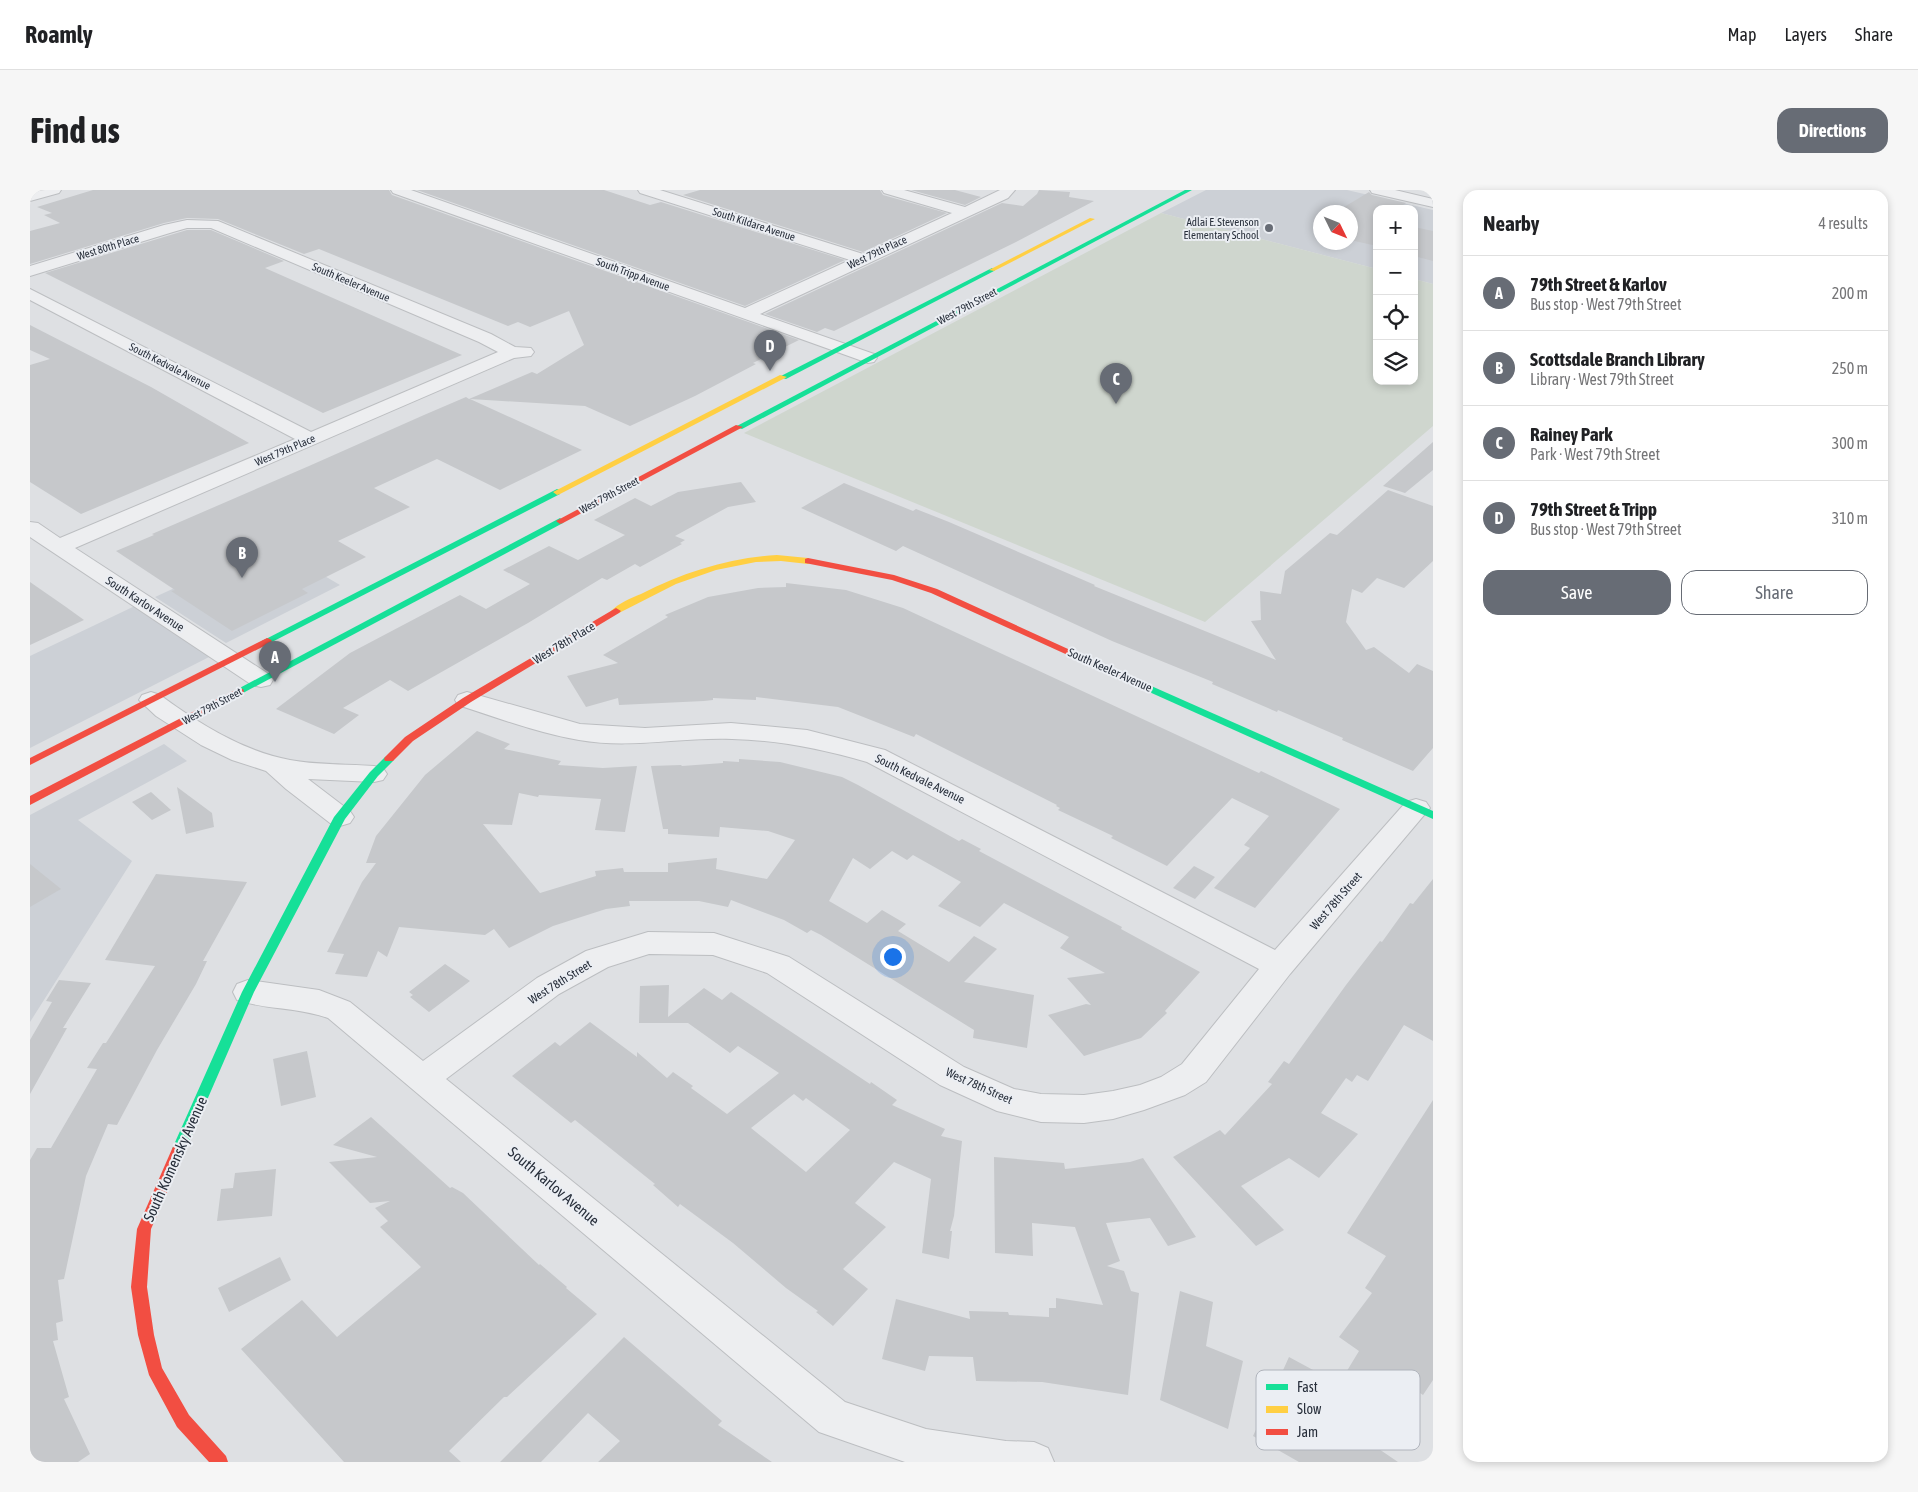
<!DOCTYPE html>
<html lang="en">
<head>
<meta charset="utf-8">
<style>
  :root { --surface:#fff; --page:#f6f6f6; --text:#202124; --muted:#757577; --line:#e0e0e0; --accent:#676c75 }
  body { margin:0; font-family:"Asap Condensed",sans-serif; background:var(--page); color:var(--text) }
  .controls { position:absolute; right:15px; top:15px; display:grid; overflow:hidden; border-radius:10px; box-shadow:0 2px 8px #0003 }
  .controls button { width:45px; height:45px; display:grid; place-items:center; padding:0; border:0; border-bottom:1px solid var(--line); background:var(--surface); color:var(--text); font:25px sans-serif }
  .compass { position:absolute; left:1283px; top:15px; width:45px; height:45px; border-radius:50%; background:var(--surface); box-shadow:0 2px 8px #0003; rotate:133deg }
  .you { position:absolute; left:862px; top:766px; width:18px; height:18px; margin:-12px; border:4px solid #fff; border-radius:50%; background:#1a73e8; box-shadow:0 0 0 8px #1a73e833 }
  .badge { display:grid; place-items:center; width:32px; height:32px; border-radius:50%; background:var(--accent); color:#fff; font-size:16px; font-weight:700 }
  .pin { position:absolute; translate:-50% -41px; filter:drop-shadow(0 1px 2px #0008) }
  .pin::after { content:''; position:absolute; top:26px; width:18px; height:15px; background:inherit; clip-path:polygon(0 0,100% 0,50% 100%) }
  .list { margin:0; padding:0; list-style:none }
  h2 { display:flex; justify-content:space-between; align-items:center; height:65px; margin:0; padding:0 20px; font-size:21px }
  h2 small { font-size:16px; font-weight:400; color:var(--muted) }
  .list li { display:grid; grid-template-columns:32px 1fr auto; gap:15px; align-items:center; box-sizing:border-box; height:75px; padding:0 20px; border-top:1px solid var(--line) }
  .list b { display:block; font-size:19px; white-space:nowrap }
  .list p { margin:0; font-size:16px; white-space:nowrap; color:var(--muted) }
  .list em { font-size:16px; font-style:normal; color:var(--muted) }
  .actions { display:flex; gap:10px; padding:15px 20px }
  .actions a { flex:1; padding:11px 0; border:1px solid var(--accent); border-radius:15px; text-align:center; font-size:18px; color:var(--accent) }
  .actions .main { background:var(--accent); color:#fff }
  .icon { flex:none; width:28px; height:28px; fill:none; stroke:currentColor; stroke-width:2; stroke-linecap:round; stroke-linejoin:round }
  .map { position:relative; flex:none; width:1403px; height:1272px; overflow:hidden; border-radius:15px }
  header { display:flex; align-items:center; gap:30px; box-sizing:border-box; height:70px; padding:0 25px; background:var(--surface); border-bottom:1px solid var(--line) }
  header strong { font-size:24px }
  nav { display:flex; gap:28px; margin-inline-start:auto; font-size:18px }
  .intro { display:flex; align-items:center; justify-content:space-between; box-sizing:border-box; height:120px; padding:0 30px }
  h1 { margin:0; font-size:35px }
  .button { padding:12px 22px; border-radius:15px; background:var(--accent); color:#fff; font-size:18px; font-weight:700 }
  main { display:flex; gap:30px; padding:0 30px }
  aside { flex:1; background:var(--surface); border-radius:15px; box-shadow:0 2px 8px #0003 }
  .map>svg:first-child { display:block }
  .built { fill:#ccd0d6; fill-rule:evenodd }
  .green { fill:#cfd6ce }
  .building { fill:#c6c8cb; fill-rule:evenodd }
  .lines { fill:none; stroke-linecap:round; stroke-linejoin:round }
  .street-casing { stroke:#bcbec1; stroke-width:2 }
  .street { fill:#edeef0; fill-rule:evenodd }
  .fast { fill:#16e098; fill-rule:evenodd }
  .slow { fill:#ffcf43; fill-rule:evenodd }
  .jam { fill:#f24e42; fill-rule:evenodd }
  .poi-dot { fill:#676c75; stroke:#ebeef3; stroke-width:2 }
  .labels { text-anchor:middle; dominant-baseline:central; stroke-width:4; stroke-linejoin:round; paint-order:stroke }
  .far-poi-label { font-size:11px; fill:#272e3a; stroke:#ebeef3; text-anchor:end }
  .far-street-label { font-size:11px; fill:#272e3a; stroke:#ebeef3 }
  .street-label { font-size:12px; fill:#272e3a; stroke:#ebeef3 }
  .near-street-label { font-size:15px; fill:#272e3a; stroke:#ebeef3 }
  .key { fill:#ebeef3; stroke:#b0b4bc; stroke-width:1 }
  .key-label { font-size:14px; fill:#272e3a }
</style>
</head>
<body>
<header>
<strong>Roamly</strong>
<nav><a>Map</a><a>Layers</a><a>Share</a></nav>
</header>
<div class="intro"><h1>Find us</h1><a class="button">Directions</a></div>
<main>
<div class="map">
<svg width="1403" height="1272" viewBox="0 0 1403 1272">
  <rect width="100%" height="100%" fill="#dee0e3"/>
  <g class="built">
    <path d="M 1176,0 L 1317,0 L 1403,20 L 1403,94 L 1384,89 L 1384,19 L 1347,19 L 1347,79 L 1131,23 ZM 1290,22 L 1320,22 L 1320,52 L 1290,52 Z"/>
    <path d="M 240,354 L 310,395 L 196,453 L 125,407 Z"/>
    <path d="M 109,414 L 183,465 L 0,558 L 0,466 Z"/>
    <path d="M 134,554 L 157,571 L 48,630 L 102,671 L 0,832 L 0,625 Z"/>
  </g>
  <path class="green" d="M 1131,23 L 1347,79 L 1347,191 L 1384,191 L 1384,89 L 1403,94 L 1403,236 L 1175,432 L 714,243 Z"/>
  <g class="building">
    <path d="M 63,0 L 359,0 L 362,5 L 769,150 L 723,173 L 726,174 L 665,206 L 600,236 L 555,216 L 440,209 L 552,260 L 470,300 L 407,269 L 344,298 L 380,317 L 308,351 L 336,367 L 272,399 L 278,403 L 202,441 L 141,401 L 145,400 L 86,361 L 124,345 L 122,344 L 279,276 L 394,225 L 436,207 L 439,209 L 502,182 L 507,184 L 554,155 L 539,121 L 500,137 L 488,132 L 478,136 L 289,59 L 274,64 L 188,29 L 157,28 L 134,33 L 0,74 L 0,41 L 30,33 L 14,25 L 22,23 L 7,17 Z"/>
    <path d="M 387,0 L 574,0 L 620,15 L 631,12 L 815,70 L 715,116 Z"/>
    <path d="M 670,0 L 850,0 L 853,5 L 917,23 L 833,62 L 653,5 Z"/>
    <path d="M 881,0 L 925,0 L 951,7 L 935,15 Z"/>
    <path d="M 1009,0 L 1040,2 L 1039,7 L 1064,11 L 984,53 L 804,141 L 795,138 L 787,142 L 735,124 L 972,13 L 993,16 L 1007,4 Z"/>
    <path d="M 1339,2 L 1342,5 L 1376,13 L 1367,19 L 1347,19 L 1347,56 L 1320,50 L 1320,22 L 1306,22 Z"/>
    <path d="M 1384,37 L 1403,41 L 1403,71 L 1384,66 Z"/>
    <path d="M 157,40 L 181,40 L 254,71 L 235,78 L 432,165 L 293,223 L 15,83 Z"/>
    <path d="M 0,135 L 121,197 L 219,253 L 51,324 L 0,292 L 0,175 L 20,169 L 0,160 Z"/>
    <path d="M 1403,252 L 1403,280 L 1375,303 L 1353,296 Z"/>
    <path d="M 711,292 L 726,312 L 698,317 L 645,346 L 655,350 L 650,353 L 652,354 L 610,377 L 605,374 L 577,390 L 572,388 L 498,433 L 378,501 L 360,490 L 313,518 L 329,525 L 304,544 L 246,519 L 320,463 L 430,405 L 456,419 L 500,394 L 473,380 L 519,356 L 548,370 L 595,345 L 564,330 L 605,308 L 621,316 L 648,302 Z"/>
    <path d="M 814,293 L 883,321 L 886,319 L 919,332 L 1065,395 L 1064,396 L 1246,470 L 1221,431 L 1231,430 L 1230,401 L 1251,404 L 1255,381 L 1300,343 L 1307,345 L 1358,300 L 1403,316 L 1403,371 L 1374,398 L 1347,388 L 1332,403 L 1322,399 L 1316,432 L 1336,460 L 1344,457 L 1379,483 L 1387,474 L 1403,481 L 1403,558 L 1383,581 L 1312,550 L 1313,548 L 1248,520 L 1247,522 L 1182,494 L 1183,492 L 1082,451 L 873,356 L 866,361 L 771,318 Z"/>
    <path d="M 0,392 L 36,417 L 54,430 L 0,455 Z"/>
    <path d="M 756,393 L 816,400 L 873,418 L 1229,583 L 1231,581 L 1310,619 L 1225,718 L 1184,698 L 1220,658 L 1214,655 L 1239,626 L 1202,608 L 1137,676 L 1081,648 L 1083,646 L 1028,620 L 1030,618 L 1026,616 L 1027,615 L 886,544 L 884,547 L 808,517 L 726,507 L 726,510 L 683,508 L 683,510 L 674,511 L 589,515 L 588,508 L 556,517 L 537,486 L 588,473 L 573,465 L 638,427 L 635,425 L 678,407 L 728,398 L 756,397 Z"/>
    <path d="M 447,541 L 480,554 L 474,559 L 531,571 L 528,575 L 573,578 L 607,576 L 595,642 L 565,640 L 571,609 L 509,605 L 508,607 L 489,603 L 482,635 L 453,634 L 510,703 L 566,686 L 565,681 L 593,678 L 594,682 L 638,682 L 638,673 L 687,668 L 686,679 L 737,689 L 765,650 L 738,641 L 690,637 L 689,647 L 638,644 L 638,639 L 633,639 L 621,576 L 651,575 L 652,576 L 693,573 L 693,571 L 709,572 L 709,569 L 750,572 L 812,587 L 828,595 L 929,651 L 932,649 L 951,659 L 949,661 L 1092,737 L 1091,739 L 1170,782 L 1135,821 L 1137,823 L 1111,848 L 1054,866 L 1018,825 L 1056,814 L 1061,815 L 1037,788 L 1075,783 L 1030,758 L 1039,747 L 974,713 L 950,737 L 908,716 L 931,692 L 883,665 L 877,670 L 862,661 L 840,679 L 823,668 L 799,711 L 837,733 L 852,720 L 876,734 L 868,741 L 919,772 L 944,746 L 967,759 L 934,792 L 1004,805 L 997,858 L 943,848 L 944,840 L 791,745 L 781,740 L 777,743 L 754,730 L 701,710 L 698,717 L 669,711 L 599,711 L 600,716 L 576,719 L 523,736 L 479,758 L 464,739 L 455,745 L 369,737 L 357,767 L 348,761 L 337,787 L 305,784 L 314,764 L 297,762 L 332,692 L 346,673 L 336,673 L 346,646 L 395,585 Z"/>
    <path d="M 147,597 L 182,623 L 184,637 L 156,644 Z"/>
    <path d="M 121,602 L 141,620 L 122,630 L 102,612 Z"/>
    <path d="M 0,674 L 31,699 L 0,717 Z"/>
    <path d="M 1164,676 L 1185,687 L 1165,709 L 1143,698 Z"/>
    <path d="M 126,684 L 217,692 L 173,771 L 177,771 L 166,794 L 127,860 L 87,935 L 78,934 L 56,986 L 34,1089 L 28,1090 L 33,1131 L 26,1133 L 28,1150 L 23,1151 L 39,1207 L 34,1209 L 60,1264 L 48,1272 L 0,1272 L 0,970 L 7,958 L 21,958 L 67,879 L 57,878 L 73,853 L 76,853 L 125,776 L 75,770 Z"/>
    <path d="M 1403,689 L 1403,851 L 1374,835 L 1338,891 L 1327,885 L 1322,892 L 1316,888 L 1291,923 L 1328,944 L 1289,988 L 1259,968 L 1211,996 L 1254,1040 L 1226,1056 L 1143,967 L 1190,940 L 1195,945 L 1242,894 L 1238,892 L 1254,871 L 1259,874 L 1316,795 L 1350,751 L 1352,752 L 1380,713 L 1383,714 Z"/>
    <path d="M 415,774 L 440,791 L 399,822 L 380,807 L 383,805 L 379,802 Z"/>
    <path d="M 29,790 L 61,793 L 33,838 L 37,838 L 0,904 L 0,850 L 22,812 L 16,811 Z"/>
    <path d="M 639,795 L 638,827 L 674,798 L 692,810 L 701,802 L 840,894 L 841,892 L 867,910 L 862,915 L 915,939 L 911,946 L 932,951 L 924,1026 L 920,1041 L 922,1041 L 919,1069 L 892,1063 L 901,989 L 864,972 L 825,1013 L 856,1037 L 813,1079 L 838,1099 L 803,1136 L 786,1122 L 788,1121 L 756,1098 L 703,1053 L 650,1014 L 648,1017 L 623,995 L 625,994 L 545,930 L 541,933 L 482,886 L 525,852 L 530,856 L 560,832 L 607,867 L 607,862 L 637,888 L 643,882 L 663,896 L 661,898 L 697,924 L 749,883 L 708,856 L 700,863 L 658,833 L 609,833 L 610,796 ZM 764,904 L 773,911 L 776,908 L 820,940 L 776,982 L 721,938 Z"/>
    <path d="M 277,861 L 286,907 L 251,916 L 243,869 Z"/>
    <path d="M 1403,910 L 1403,1190 L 1393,1205 L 1378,1195 L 1343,1255 L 1368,1272 L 1269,1272 L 1223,1246 L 1259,1167 L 1309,1194 L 1329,1161 L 1309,1147 L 1342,1103 L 1335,1098 L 1356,1066 L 1317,1043 Z"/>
    <path d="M 341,927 L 420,998 L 422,997 L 433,1003 L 509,1075 L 510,1074 L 537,1097 L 536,1098 L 567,1124 L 477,1207 L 474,1207 L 419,1261 L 431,1272 L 314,1272 L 211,1159 L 272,1110 L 307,1147 L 391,1077 L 350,1037 L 358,1031 L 345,1018 L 360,1011 L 340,1013 L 299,972 L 347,967 L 303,955 Z"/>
    <path d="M 964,967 L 1034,973 L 1035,979 L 1100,972 L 1113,968 L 1166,1047 L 1138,1056 L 1120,1028 L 1076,1033 L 1090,1071 L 1077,1076 L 1094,1081 L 1101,1101 L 1109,1103 L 1098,1205 L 1012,1192 L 946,1191 L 943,1167 L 899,1166 L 895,1181 L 852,1169 L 866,1109 L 940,1129 L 939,1121 L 978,1122 L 979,1125 L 1019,1127 L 1019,1118 L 1026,1118 L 1026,1108 L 1073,1115 L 1045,1037 L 1002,1033 L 1003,1066 L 965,1063 Z"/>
    <path d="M 246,979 L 242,1026 L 187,1031 L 191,999 L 203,998 L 205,983 Z"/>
    <path d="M 250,1067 L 261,1090 L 199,1122 L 188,1098 Z"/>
    <path d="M 1150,1101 L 1183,1112 L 1176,1156 L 1213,1171 L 1198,1239 L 1130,1210 Z"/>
    <path d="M 594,1147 L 692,1231 L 688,1235 L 742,1272 L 568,1272 L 590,1251 L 558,1223 L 511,1272 L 470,1272 Z"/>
  </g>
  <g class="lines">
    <defs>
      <g id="street">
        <path d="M 9,0 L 31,0 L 29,3 L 0,11 L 0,3 Z"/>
        <path d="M 361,0 L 381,0 L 715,118 L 820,70 L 610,3 L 608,0 L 630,0 L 833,64 L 922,23 L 854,3 L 852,0 L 874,0 L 935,17 L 970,0 L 985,0 L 978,8 L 730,124 L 844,164 L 847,168 L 844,172 L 838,173 L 363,3 Z"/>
        <path d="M 1340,0 L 1365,0 L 1403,9 L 1403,17 L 1342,3 Z"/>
        <path d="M 157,30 L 188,31 L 461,144 L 485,157 L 501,158 L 504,162 L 501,166 L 484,168 L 45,358 L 240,485 L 243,490 L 240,495 L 231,497 L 222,495 L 0,347 L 0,332 L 8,333 L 30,348 L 265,249 L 0,110 L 0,99 L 281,242 L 468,162 L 449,152 L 181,38 L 157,38 L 143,42 L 0,86 L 0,76 L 134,35 Z"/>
        <path d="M 121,502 L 130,505 C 168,533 212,561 260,570 C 287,575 316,574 344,576 L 353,578 L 357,584 L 353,590 L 344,592 L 278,589 L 320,621 L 324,627 L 320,633 L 310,636 L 300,633 L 256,599 L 236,581 L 202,570 L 171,555 L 126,526 L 109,510 L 112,505 Z"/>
        <path d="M 437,502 L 550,534 L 615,538 L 701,533 L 777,540 L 855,560 L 1245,760 L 1376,612 L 1386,609 L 1396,612 L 1400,618 L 1260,784 L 1176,892 L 1155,905 L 1114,920 L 1083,929 L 1054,933 L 1011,932 L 967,921 L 910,895 L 737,783 L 683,765 L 619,764 L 578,777 L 529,804 L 416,889 L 815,1212 L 896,1239 L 976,1251 L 1004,1252 L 1018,1258 L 1024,1272 L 875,1272 L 789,1242 L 298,828 C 269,817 237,820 207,810 L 203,802 L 207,794 L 218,790 L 289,800 L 320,812 L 393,871 L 507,788 L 556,761 L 618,742 L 684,743 L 759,767 L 934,877 L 984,899 L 1011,904 L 1054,905 L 1083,901 L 1110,895 L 1131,887 L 1152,874 L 1229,779 L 837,572 C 792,559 748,550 702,549 C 651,547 600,559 549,550 C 508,543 468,528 428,515 L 425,510 L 428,505 Z"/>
      </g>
    </defs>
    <use href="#street" class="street-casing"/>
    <use href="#street" class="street"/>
    <g class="fast">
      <path d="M 1155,0 L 1162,0 L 712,239 L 705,237 Z"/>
      <path d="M 962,78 L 965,80 L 964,81 L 756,189 L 749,187 Z"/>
      <path d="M 527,299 L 530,300 L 530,304 L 240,453 L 234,453 L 232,451 Z"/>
      <path d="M 530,328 L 534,331 L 533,333 L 213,503 L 209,504 L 204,501 Z"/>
      <path d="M 1101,487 L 1403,621 L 1403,629 L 1097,492 L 1096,490 Z"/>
      <path d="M 359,566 L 363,567 L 364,569 L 363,571 L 348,586 L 315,629 L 224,802 L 154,963 L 149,965 L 144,963 L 142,959 L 212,802 L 304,627 L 340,582 L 355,567 Z"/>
    </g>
    <g class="slow">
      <path d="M 1060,28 L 1065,29 L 964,81 L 959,80 Z"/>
      <path d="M 750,185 L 757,187 L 530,304 L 527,305 L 523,302 Z"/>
      <path d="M 747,365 L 778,368 L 782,371 L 778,374 L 751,371 L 726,372 L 686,380 L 646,394 L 589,423 L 583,423 L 581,421 C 589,413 601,408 611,404 C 654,382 699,368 747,365 Z"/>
    </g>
    <g class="jam">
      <path d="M 706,235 L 713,237 L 533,333 L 530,334 L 526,331 Z"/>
      <path d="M 778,368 L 864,385 L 907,399 L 1106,490 L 1101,493 L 1097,492 L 901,403 L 862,390 L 775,373 L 775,369 Z"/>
      <path d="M 586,418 L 591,421 L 589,423 L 441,512 L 383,551 L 363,571 L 355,571 L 354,569 L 355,567 L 375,547 L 433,508 Z"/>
      <path d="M 237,448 L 240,449 L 242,451 L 240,453 L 0,575 L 0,568 Z"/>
      <path d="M 209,498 L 213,499 L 214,501 L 213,503 L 0,615 L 0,606 Z"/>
      <path d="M 149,953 L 154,955 L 156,959 L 121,1039 L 117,1097 L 124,1145 L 132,1178 L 159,1225 L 196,1266 L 198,1272 L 179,1272 L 147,1237 L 119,1185 L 108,1145 L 101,1097 L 107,1039 L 142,959 L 144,955 Z"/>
    </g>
  </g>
  <circle class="poi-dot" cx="1239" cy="38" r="5"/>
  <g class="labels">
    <g class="far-poi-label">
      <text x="1229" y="32">Adlai E. Stevenson<tspan x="1229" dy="13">Elementary School</tspan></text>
    </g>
    <g class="far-street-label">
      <text transform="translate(724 34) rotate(18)">South Kildare Avenue</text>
      <text transform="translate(78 57) rotate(-17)">West 80th Place</text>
      <text transform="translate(847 62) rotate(-25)">West 79th Place</text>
      <text transform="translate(603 84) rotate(20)">South Tripp Avenue</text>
      <text transform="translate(321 92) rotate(23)">South Keeler Avenue</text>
      <text transform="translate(937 116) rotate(-28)">West 79th Street</text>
      <text transform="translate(140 176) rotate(27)">South Kedvale Avenue</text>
      <text transform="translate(255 260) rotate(-23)">West 79th Place</text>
      <text transform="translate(579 305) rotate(-28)">West 79th Street</text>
      <text transform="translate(182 516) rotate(-28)">West 79th Street</text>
    </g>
    <g class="street-label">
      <text transform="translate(115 414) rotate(33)">South Karlov Avenue</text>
      <text transform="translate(534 453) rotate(-31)">West 78th Place</text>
      <text transform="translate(1080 480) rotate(24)">South Keeler Avenue</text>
      <text transform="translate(890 589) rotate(26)">South Kedvale Avenue</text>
      <text transform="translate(1306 711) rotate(-49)">West 78th Street</text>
      <text transform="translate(530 792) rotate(-32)">West 78th Street</text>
      <text transform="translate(949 896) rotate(24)">West 78th Street</text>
    </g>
    <g class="near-street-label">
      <text transform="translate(145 969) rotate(-66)">South Komensky Avenue</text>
      <text transform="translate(524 996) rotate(40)">South Karlov Avenue</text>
    </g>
  </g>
  <rect x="1226" y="1180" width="164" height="80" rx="8" class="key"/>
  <rect x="1236" y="1194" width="22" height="6" fill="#16e098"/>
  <rect x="1236" y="1216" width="22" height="7" fill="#ffcf43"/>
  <rect x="1236" y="1239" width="22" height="6" fill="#f24e42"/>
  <g class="key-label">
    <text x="1267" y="1202">Fast</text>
    <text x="1267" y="1224">Slow</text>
    <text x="1267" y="1247">Jam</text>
  </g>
</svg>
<div class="controls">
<button>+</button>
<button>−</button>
<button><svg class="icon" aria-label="locate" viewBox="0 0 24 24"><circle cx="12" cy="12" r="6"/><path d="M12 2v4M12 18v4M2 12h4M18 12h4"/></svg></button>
<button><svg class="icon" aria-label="layers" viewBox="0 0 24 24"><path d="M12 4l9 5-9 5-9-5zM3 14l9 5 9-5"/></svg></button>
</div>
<svg class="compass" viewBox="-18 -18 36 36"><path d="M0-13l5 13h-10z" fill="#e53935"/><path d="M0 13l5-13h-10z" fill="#757577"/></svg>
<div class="you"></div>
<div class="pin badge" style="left:245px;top:492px">A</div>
<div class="pin badge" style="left:212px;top:388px">B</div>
<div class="pin badge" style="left:1086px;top:214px">C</div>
<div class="pin badge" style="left:740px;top:181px">D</div>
</div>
<aside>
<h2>Nearby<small>4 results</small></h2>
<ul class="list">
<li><span class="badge">A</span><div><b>79th Street &amp; Karlov</b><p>Bus stop · West 79th Street</p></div><em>200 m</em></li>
<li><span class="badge">B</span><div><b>Scottsdale Branch Library</b><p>Library · West 79th Street</p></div><em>250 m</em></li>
<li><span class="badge">C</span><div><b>Rainey Park</b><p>Park · West 79th Street</p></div><em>300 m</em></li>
<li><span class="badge">D</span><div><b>79th Street &amp; Tripp</b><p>Bus stop · West 79th Street</p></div><em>310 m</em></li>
</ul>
<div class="actions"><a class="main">Save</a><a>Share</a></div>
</aside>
</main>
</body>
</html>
